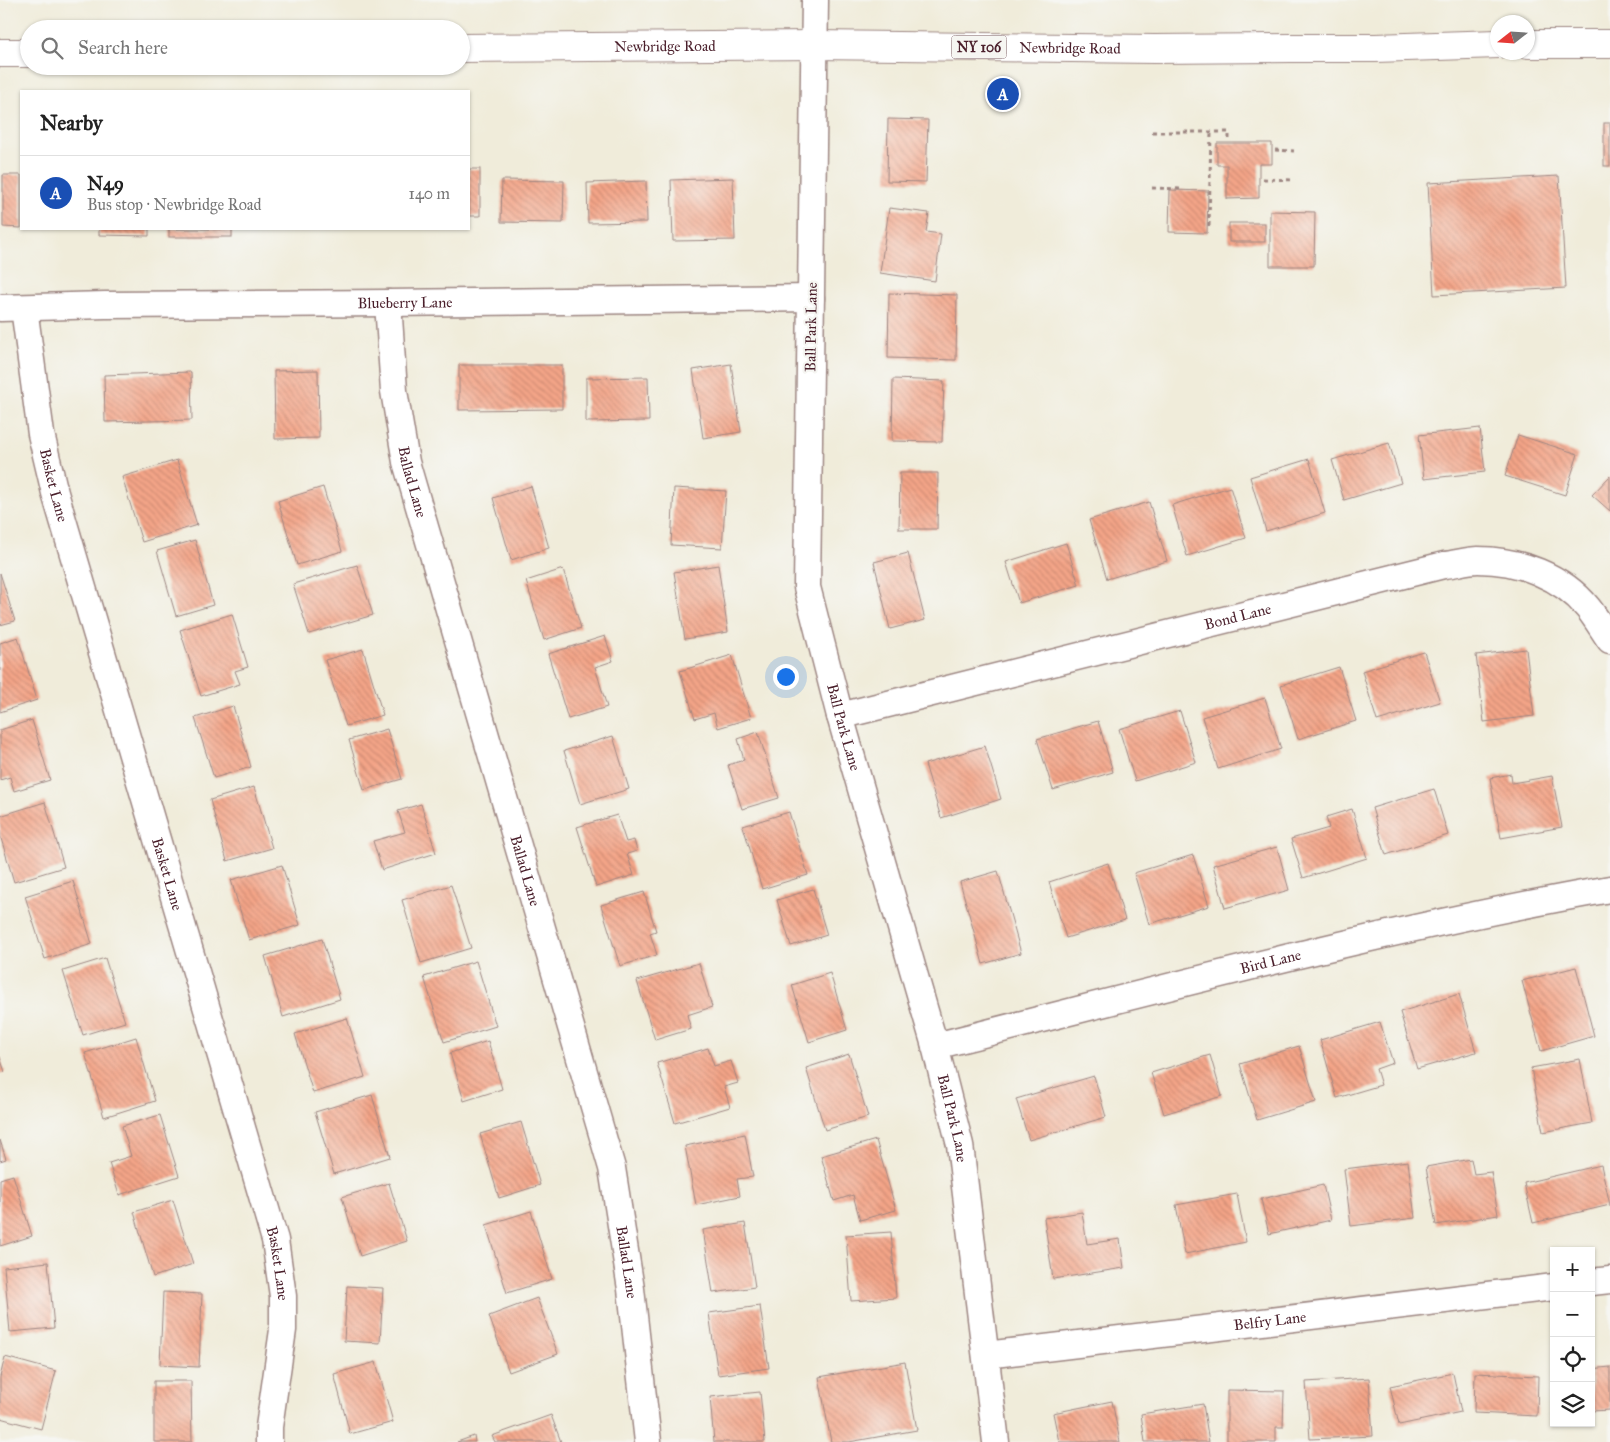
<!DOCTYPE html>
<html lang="en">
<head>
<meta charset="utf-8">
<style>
  :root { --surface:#fff; --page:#f2f2f2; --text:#222; --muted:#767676; --line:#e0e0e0; --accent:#c8321e }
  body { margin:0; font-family:"IM FELL Great Primer",serif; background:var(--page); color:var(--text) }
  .controls { position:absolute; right:15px; bottom:15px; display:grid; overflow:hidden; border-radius:0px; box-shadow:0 1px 4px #0004 }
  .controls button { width:45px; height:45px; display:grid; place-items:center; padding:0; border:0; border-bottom:1px solid var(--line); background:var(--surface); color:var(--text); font:25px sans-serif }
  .compass { position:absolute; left:1490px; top:15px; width:45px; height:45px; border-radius:50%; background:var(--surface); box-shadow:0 1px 4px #0004; rotate:253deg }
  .you { position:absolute; left:785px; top:676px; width:18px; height:18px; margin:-12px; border:4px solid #fff; border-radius:50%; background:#1a73e8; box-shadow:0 0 0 8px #1a73e833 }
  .badge { display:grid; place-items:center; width:32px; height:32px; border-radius:50%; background:var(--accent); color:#fff; font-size:16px; font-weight:700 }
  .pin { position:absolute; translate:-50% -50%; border:2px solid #fff; box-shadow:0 1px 5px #0006 }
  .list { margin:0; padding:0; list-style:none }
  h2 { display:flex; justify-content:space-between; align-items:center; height:65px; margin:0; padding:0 20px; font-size:21px }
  h2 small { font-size:16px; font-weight:400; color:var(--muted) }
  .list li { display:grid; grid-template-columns:32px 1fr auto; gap:15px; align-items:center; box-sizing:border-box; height:75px; padding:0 20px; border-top:1px solid var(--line) }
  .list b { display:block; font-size:19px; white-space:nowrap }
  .list p { margin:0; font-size:16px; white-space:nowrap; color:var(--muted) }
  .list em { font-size:16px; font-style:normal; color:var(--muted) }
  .icon { flex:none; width:28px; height:28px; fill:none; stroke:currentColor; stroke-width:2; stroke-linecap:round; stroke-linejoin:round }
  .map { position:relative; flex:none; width:1610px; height:1442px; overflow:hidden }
  .search { position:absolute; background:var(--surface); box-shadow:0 1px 4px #0004; left:20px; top:20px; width:450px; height:55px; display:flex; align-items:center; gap:12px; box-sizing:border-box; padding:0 18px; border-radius:28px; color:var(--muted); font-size:19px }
  .panel { position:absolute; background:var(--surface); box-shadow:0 1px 4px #0004; left:20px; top:90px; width:450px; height:140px; border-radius:0px }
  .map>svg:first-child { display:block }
  .building { fill:url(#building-back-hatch) }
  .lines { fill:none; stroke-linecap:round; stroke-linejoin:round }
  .minor-casing { stroke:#9d8682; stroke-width:29 }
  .primary-casing { stroke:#9d8682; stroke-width:30 }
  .path { stroke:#9d8682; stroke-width:3; stroke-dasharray:4 4; stroke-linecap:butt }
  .minor { stroke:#fff; stroke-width:26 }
  .primary { stroke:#fff; stroke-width:28 }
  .labels { text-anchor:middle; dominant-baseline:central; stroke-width:4.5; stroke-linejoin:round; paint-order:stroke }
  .shield { fill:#f6f6f2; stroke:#7e6067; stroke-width:1 }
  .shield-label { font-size:14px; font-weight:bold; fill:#4a1f2b }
  .street-label { font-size:15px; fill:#4a1f2b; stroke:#f6f6f2 }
</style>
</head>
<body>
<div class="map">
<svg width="1610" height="1442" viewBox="0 0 1610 1442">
  <defs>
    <pattern id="building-back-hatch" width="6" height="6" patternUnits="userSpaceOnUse" patternTransform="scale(1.25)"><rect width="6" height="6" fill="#f4a588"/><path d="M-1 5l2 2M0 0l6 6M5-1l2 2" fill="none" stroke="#c8866f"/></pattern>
  </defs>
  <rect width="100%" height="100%" fill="#f6f6f2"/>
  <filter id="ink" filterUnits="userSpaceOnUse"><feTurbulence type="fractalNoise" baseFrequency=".02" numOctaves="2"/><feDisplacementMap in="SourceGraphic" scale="10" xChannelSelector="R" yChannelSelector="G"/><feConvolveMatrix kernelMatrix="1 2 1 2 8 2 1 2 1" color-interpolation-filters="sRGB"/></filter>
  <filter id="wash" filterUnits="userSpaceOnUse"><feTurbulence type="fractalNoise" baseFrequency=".0096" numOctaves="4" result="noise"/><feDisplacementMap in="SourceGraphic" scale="20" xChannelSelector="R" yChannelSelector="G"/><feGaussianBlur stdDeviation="1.12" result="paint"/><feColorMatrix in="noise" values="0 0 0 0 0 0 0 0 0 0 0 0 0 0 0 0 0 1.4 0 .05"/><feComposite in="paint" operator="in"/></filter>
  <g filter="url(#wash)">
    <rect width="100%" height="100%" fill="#f0ecda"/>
    <g id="blocks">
      <g class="building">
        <path d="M 888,119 L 928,120 L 926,182 L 887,181 Z"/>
        <rect x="1604" y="123" width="6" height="43"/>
        <path d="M 1217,143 L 1272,143 L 1272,164 L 1259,164 L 1259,198 L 1227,199 L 1227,165 L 1217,165 Z"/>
        <rect x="469" y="169" width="11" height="47"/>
        <path d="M 3,175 L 21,175 L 21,228 L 3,227 Z"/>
        <path d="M 1559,176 L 1566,288 L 1434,295 L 1428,183 Z"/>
        <path d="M 733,178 L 735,240 L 673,241 L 671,180 Z"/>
        <path d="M 502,180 L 564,181 L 563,223 L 501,222 Z"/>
        <path d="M 646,181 L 647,222 L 588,223 L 587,183 Z"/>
        <path d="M 1170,190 L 1208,191 L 1207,233 L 1169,232 Z"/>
        <path d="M 889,208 L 929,213 L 926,232 L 941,234 L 935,281 L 880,273 Z"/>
        <path d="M 1270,211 L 1315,212 L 1314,266 L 1270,266 Z"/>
        <rect x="1229" y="223" width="36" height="19"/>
        <path d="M 99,229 L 149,229 L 149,236 L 99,235 Z"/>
        <rect x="169" y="229" width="63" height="8"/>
        <path d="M 889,293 L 957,295 L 956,360 L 888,358 Z"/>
        <path d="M 731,364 L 741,432 L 703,438 L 693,370 Z"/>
        <path d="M 459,365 L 562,365 L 562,409 L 459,410 Z"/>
        <path d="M 318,370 L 319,438 L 275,439 L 274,371 Z"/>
        <path d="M 191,372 L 192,420 L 105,422 L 104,375 Z"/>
        <path d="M 648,377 L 649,421 L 586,422 L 586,378 Z"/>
        <path d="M 893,379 L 944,381 L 942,442 L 892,441 Z"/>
        <path d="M 1480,428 L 1485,472 L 1424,479 L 1419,435 Z"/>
        <path d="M 1518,435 L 1578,454 L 1565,495 L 1505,476 Z"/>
        <path d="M 1389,443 L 1401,483 L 1344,500 L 1332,460 Z"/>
        <path d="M 1309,459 L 1325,513 L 1266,531 L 1250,477 Z"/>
        <path d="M 177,460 L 197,525 L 142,542 L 122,477 Z"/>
        <path d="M 900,473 L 938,473 L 937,529 L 899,529 Z"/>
        <path d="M 1610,476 L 1610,511 L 1592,495 Z"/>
        <path d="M 531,486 L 549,548 L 511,560 L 493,498 Z"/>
        <path d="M 323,487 L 342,551 L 297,565 L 278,501 Z"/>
        <path d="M 1230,487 L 1246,538 L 1187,556 L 1172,505 Z"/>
        <path d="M 674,488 L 726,491 L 722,548 L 671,545 Z"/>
        <path d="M 1149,502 L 1167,561 L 1107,579 L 1089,520 Z"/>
        <path d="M 195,540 L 213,605 L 176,616 L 157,551 Z"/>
        <path d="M 1066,543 L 1079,585 L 1019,603 L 1006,562 Z"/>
        <path d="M 908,553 L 925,620 L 890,629 L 874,562 Z"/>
        <path d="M 357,565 L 373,615 L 309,634 L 293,584 Z"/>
        <path d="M 718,565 L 728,632 L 685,639 L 674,572 Z"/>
        <path d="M 563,569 L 581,628 L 544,640 L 526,581 Z"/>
        <path d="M 0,573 L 15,621 L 0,625 Z"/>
        <path d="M 232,614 L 248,667 L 235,671 L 240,684 L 201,696 L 180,630 Z"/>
        <path d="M 605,636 L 613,661 L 595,667 L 607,707 L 568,719 L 548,654 Z"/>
        <path d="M 18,637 L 37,700 L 0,712 L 0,643 Z"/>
        <path d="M 363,649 L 383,715 L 346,726 L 325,660 Z"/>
        <path d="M 1526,649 L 1534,716 L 1484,722 L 1476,655 Z"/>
        <path d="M 1424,652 L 1440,702 L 1377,721 L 1362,671 Z"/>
        <path d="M 732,655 L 751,718 L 718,728 L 714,713 L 695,719 L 680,671 Z"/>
        <path d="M 1339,667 L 1356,721 L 1298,739 L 1281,685 Z"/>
        <path d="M 1265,698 L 1281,749 L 1218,769 L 1202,717 Z"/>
        <path d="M 233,706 L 251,767 L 214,778 L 195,718 Z"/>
        <path d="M 1180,711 L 1196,762 L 1135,781 L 1119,729 Z"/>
        <path d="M 32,720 L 50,780 L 14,791 L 10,777 L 0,780 L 0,730 Z"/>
        <path d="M 1098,721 L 1113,772 L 1053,790 L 1037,739 Z"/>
        <path d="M 387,729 L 402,779 L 364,790 L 349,740 Z"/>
        <path d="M 758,732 L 779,798 L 742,809 L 728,765 L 744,760 L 738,739 Z"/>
        <path d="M 613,736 L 629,789 L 580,804 L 564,751 Z"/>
        <path d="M 985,746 L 1001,799 L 941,818 L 925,764 Z"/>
        <path d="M 1511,774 L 1512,783 L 1552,776 L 1562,827 L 1501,838 L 1490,778 Z"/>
        <path d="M 254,787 L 272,848 L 227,861 L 210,800 Z"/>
        <path d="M 1434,789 L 1448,835 L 1386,855 L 1372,808 Z"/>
        <path d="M 45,802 L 64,867 L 14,882 L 0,835 L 0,816 Z"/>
        <path d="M 421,804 L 436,853 L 382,870 L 373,841 L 405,832 L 398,811 Z"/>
        <path d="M 1352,809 L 1367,858 L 1303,878 L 1291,839 L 1329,828 L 1326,817 Z"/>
        <path d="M 789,812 L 808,875 L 762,889 L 743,826 Z"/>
        <path d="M 617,815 L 626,842 L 634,840 L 637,851 L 627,854 L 634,875 L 596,887 L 577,827 Z"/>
        <path d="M 1277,847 L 1289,890 L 1225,908 L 1213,865 Z"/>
        <path d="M 1193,855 L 1209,906 L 1149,924 L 1134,873 Z"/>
        <path d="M 1108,863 L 1125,920 L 1066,938 L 1049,882 Z"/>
        <path d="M 282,865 L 300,925 L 249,940 L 231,880 Z"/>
        <path d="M 998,871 L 1021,953 L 983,964 L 960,882 Z"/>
        <path d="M 73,881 L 92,944 L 45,959 L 25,896 Z"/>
        <path d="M 451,885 L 471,948 L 421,963 L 402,900 Z"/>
        <path d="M 813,889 L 827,935 L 791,946 L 777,900 Z"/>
        <path d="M 644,892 L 656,931 L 650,933 L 657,955 L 620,966 L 601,905 Z"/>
        <path d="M 322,939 L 340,999 L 283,1017 L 265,956 Z"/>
        <path d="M 105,958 L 125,1022 L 83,1035 L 63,971 Z"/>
        <path d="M 476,961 L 496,1026 L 444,1042 L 424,977 Z"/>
        <path d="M 699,963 L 712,1007 L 687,1015 L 691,1029 L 655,1040 L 637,981 Z"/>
        <path d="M 1576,967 L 1594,1036 L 1541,1051 L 1522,981 Z"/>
        <path d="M 830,973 L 847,1030 L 809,1042 L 792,985 Z"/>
        <path d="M 1459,994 L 1476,1052 L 1417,1069 L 1400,1012 Z"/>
        <path d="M 347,1018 L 365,1077 L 313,1093 L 295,1034 Z"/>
        <path d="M 1380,1022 L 1393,1063 L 1376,1069 L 1381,1085 L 1337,1098 L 1320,1040 Z"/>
        <path d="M 136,1037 L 155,1101 L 104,1117 L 85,1053 Z"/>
        <path d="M 488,1041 L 502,1089 L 464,1101 L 450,1053 Z"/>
        <path d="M 1299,1046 L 1316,1102 L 1257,1120 L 1240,1064 Z"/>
        <path d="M 708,1048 L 714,1066 L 731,1061 L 738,1083 L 724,1087 L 730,1107 L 675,1123 L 657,1063 Z"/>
        <path d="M 849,1054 L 868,1117 L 825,1130 L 806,1068 Z"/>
        <path d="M 1210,1055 L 1222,1096 L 1164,1114 L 1151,1073 Z"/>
        <path d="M 0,1057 L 5,1072 L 0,1073 Z"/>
        <path d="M 1580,1059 L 1592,1123 L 1543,1132 L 1531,1068 Z"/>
        <path d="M 1094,1076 L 1106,1117 L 1029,1140 L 1016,1099 Z"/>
        <path d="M 372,1095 L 390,1157 L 334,1174 L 315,1112 Z"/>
        <path d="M 160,1115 L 179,1176 L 119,1195 L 109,1163 L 131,1156 L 122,1126 Z"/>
        <path d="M 521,1122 L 540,1185 L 499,1198 L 480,1134 Z"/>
        <path d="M 745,1134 L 753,1177 L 737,1179 L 740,1196 L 696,1205 L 685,1146 Z"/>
        <path d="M 0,1140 L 6,1159 L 0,1161 Z"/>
        <path d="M 876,1140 L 896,1210 L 860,1220 L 853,1195 L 834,1201 L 821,1156 Z"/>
        <path d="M 1471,1159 L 1474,1174 L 1491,1172 L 1498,1215 L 1436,1225 L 1426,1167 Z"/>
        <path d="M 1408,1161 L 1415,1218 L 1351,1226 L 1344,1169 Z"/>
        <path d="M 1601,1165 L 1610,1205 L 1533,1223 L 1524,1183 Z"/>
        <path d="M 13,1175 L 32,1236 L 0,1246 L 0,1179 Z"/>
        <path d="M 389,1183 L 407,1241 L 360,1256 L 342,1197 Z"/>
        <path d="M 1323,1185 L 1331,1220 L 1269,1234 L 1261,1199 Z"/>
        <path d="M 1237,1194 L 1246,1242 L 1185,1254 L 1176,1205 Z"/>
        <path d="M 173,1200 L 193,1264 L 153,1277 L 134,1212 Z"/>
        <path d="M 531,1211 L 552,1279 L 507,1293 L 486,1225 Z"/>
        <path d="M 1082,1212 L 1087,1244 L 1120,1239 L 1124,1268 L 1053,1279 L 1044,1218 Z"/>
        <path d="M 745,1223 L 755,1287 L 713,1293 L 703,1230 Z"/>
        <path d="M 891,1232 L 896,1298 L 851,1301 L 846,1235 Z"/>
        <path d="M 48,1262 L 54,1328 L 10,1332 L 4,1267 Z"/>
        <path d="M 347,1286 L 383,1288 L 380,1343 L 344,1341 Z"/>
        <path d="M 163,1292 L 202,1294 L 199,1367 L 160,1365 Z"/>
        <path d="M 537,1298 L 558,1354 L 509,1372 L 489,1316 Z"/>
        <path d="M 760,1306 L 769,1368 L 718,1375 L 709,1313 Z"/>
        <path d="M 5,1357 L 56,1371 L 41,1429 L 0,1418 L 0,1377 Z"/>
        <path d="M 376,1362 L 393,1422 L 350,1434 L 334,1374 Z"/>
        <path d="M 905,1362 L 917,1430 L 849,1442 L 831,1442 L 819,1377 Z"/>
        <path d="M 1610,1367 L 1610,1410 L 1591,1411 L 1591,1369 Z"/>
        <path d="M 1453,1373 L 1461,1412 L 1399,1425 L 1390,1386 Z"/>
        <path d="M 1475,1373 L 1538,1376 L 1537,1416 L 1474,1413 Z"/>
        <path d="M 1369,1378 L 1373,1436 L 1310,1439 L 1306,1382 Z"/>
        <path d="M 154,1381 L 191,1381 L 192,1442 L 154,1442 Z"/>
        <path d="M 1227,1390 L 1284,1391 L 1283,1427 L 1276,1427 L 1276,1442 L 1227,1442 Z"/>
        <path d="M 760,1392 L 765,1442 L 714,1442 L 710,1397 Z"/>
        <path d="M 1112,1401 L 1120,1442 L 1059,1442 L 1053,1413 Z"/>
        <path d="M 1203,1404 L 1209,1442 L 1145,1442 L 1141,1414 Z"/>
        <path d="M 551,1415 L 561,1442 L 495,1442 L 492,1436 Z"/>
        <path d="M 474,1436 L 475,1442 L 457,1442 Z"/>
      </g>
    </g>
  </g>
  <g filter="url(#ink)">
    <use href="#blocks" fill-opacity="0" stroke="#9d8682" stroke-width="1"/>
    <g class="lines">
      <defs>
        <g id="minor">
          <path id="s1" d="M 815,0 L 807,587 L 840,716 L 935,1046 L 960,1145 L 996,1442"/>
          <path id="s2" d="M 388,303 L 394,391 L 406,462 L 612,1168 L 631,1289 L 648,1442"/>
          <path id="s3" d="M 0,308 L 105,305 L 388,303 L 811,298"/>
          <path id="s4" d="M 24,308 L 41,434 L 55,493 L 275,1240 L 283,1296 L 283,1330 L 269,1427 L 269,1442"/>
          <path id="s5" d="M 840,716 L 1444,565 C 1455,564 1467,560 1478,560 C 1519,560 1562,576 1588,608 C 1596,618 1603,630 1610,640"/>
          <path id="s6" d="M 935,1046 C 1159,990 1383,929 1610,889"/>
          <path d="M 1591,1282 L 1610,1280"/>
          <path id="s7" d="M 986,1355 L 1554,1287"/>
        </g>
        <g id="primary">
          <path d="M 1528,44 L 1610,44"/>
          <path id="s8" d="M 461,48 L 815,45 L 1154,49 L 1291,48 L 1375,48 L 1498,44"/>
          <path d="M 0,53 L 29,53"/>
        </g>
      </defs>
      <use href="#minor" class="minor-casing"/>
      <use href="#primary" class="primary-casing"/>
      <g class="path">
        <path d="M 1152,132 L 1229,132 L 1229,141"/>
        <path d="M 1275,150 L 1294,151"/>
        <path d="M 1263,179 L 1295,180"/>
        <path d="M 1152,188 L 1184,189"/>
        <path d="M 1209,226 L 1211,132"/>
      </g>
      <use href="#minor" class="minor"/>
      <use href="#primary" class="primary"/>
    </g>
  </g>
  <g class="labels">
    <rect class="shield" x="951.5" y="35.5" width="55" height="23" rx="4"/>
    <g class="shield-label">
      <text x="979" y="47">NY 106</text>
    </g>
    <g class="street-label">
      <text stroke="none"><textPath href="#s8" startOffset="204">Newbridge Road</textPath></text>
      <text stroke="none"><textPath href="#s8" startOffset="609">Newbridge Road</textPath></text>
      <text stroke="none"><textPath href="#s3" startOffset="405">Blueberry Lane</textPath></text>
      <text transform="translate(811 327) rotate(-89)">Ball Park Lane</text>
      <text stroke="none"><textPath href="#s2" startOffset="181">Ballad Lane</textPath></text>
      <text stroke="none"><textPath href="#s4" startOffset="180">Basket Lane</textPath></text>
      <text stroke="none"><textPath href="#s5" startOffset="410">Bond Lane</textPath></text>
      <text stroke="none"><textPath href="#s1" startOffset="732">Ball Park Lane</textPath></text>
      <text stroke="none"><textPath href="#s2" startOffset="586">Ballad Lane</textPath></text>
      <text stroke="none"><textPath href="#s4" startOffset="585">Basket Lane</textPath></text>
      <text stroke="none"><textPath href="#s6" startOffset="346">Bird Lane</textPath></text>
      <text stroke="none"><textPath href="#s1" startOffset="1138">Ball Park Lane</textPath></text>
      <text stroke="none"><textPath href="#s2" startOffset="991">Ballad Lane</textPath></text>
      <text stroke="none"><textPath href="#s4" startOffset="990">Basket Lane</textPath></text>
      <text stroke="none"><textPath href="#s7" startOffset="286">Belfry Lane</textPath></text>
    </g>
  </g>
</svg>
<div class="controls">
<button>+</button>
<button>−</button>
<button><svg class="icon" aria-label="locate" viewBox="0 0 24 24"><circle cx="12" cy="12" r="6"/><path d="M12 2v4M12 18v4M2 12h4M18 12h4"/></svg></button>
<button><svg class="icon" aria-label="layers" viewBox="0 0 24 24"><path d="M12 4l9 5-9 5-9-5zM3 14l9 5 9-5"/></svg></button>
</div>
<svg class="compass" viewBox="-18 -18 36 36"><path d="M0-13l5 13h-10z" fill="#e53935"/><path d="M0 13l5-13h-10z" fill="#767676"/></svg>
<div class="you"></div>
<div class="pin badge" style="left:1003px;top:94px;background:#1a4fb4">A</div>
<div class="search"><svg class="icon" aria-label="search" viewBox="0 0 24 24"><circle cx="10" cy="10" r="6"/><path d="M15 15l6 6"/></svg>Search here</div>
<section class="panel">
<h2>Nearby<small></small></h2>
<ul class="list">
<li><span class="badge" style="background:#1a4fb4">A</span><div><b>N49</b><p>Bus stop · Newbridge Road</p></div><em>140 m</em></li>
</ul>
</section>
</div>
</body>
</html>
